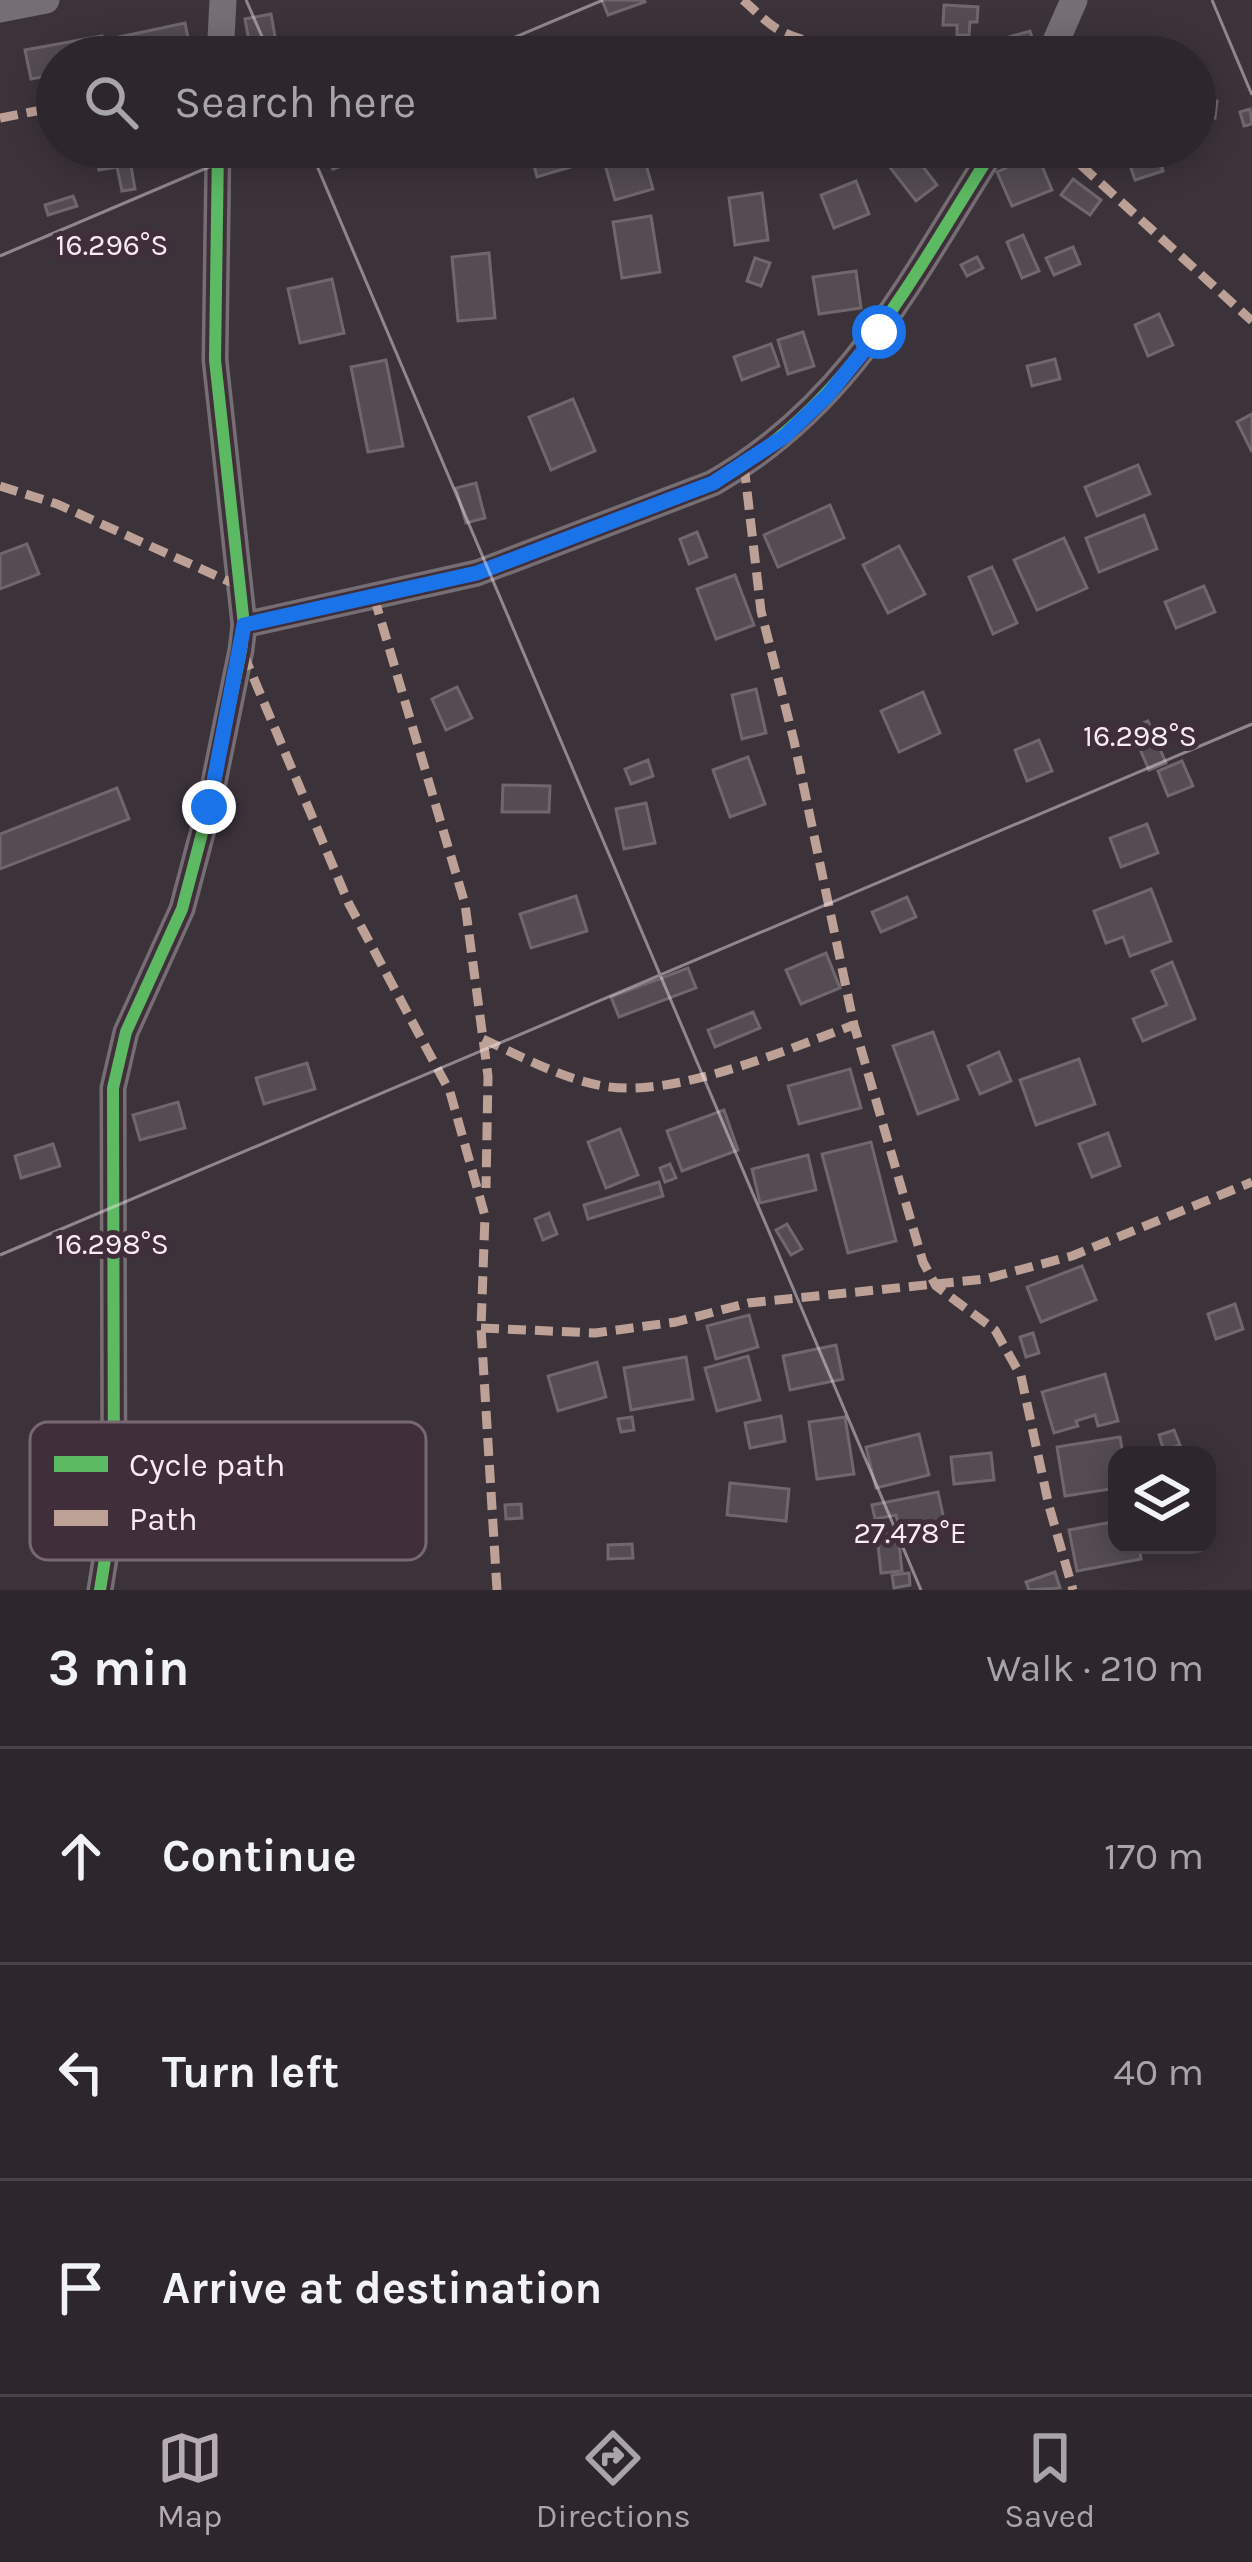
<!DOCTYPE html>
<html lang="en">
<head>
<meta charset="utf-8">
<style>
  :root { --surface:#2d262c; --page:#393238; --text:#f1f3f6; --muted:#a7a5a9; --line:#484348; --accent:#b6abb3 }
  body { margin:0; font-family:Karla,sans-serif; background:var(--page); color:var(--text) }
  .controls { position:absolute; right:36px; bottom:36px; display:grid; overflow:hidden; border-radius:24px; box-shadow:0 6px 30px #0003 }
  .controls button { width:108px; height:108px; display:grid; place-items:center; padding:0; border:0; border-bottom:3px solid var(--line); background:var(--surface); color:var(--text); font:60px sans-serif }
  .stop { position:absolute; width:36px; height:36px; margin:-27px; border:9px solid #1a73e8; border-radius:50%; background:#fff }
  .stop.end { background:#1a73e8; border-color:#fff; box-shadow:0 3px 12px #0008 }
  .list { margin:0; padding:0; list-style:none }
  h2 { display:flex; justify-content:space-between; align-items:center; height:156px; margin:0; padding:0 48px; font-size:51px }
  h2 small { font-size:39px; font-weight:400; color:var(--muted) }
  .list li { display:grid; grid-template-columns:78px 1fr auto; gap:36px; align-items:center; box-sizing:border-box; height:216px; padding:0 48px; border-top:3px solid var(--line) }
  .list b { display:block; font-size:45px; white-space:nowrap }
  .list em { font-size:39px; font-style:normal; color:var(--muted) }
  .icon { flex:none; width:66px; height:66px; fill:none; stroke:currentColor; stroke-width:2; stroke-linecap:round; stroke-linejoin:round }
  .map { position:relative; flex:none; width:1252px; height:1590px; overflow:hidden }
  .search { position:absolute; background:var(--surface); box-shadow:0 6px 30px #0003; left:36px; right:36px; top:36px; height:132px; display:flex; align-items:center; gap:30px; box-sizing:border-box; padding:0 42px; border-radius:66px; color:var(--muted); font-size:45px }
  .sheet { height:804px; background:var(--surface) }
  nav { display:flex; justify-content:space-around; align-items:center; box-sizing:border-box; height:168px; border-top:3px solid var(--line); background:var(--surface); font-size:33px; color:var(--muted) }
  nav a { display:grid; justify-items:center; gap:6px }
  nav .on { color:var(--accent) }
  .map>svg:first-child { display:block }
  .building { fill:#544c52; stroke:#6f676d; stroke-width:3 }
  .lines { fill:none; stroke-linecap:round; stroke-linejoin:round }
  .street { stroke:#756e73; stroke-width:27 }
  .quiet { stroke:#bda197; stroke-width:9; stroke-dasharray:18 9; stroke-linecap:butt }
  .cycleway-casing { stroke:#402f3b; stroke-width:20 }
  .cycleway { stroke:#5cba63; stroke-width:12 }
  .route { stroke:#1a73e8; stroke-width:15 }
  .ticks { fill:none; stroke:#f7ecf4; stroke-width:3; stroke-opacity:0.45 }
  .key { fill:#402f3b; stroke:#776872; stroke-width:3 }
  .key-label { font-size:33px; fill:#f7ecf4 }
  .ticks-label { font-size:30px; text-anchor:middle; fill:#f7ecf4; stroke:#402f3b; stroke-width:10; stroke-linejoin:round; paint-order:stroke }
</style>
</head>
<body>
<div class="map">
<svg width="1252" height="1590" viewBox="0 0 1252 1590">
  <rect width="100%" height="100%" fill="#3c333a"/>
  <g class="building">
    <path d="M 602,0 L 644,0 L 645,2 L 608,15 Z"/>
    <path d="M 944,5 L 978,7 L 977,22 L 970,22 L 969,35 L 957,35 L 957,25 L 943,25 Z"/>
    <path d="M 271,14 L 276,42 L 250,47 L 245,19 Z"/>
    <path d="M 185,23 L 191,52 L 166,57 L 114,57 L 110,39 Z"/>
    <path d="M 1030,31 L 1037,54 L 1007,57 L 1002,39 Z"/>
    <path d="M 102,36 L 106,57 L 57,57 L 57,74 L 31,79 L 25,50 Z"/>
    <rect x="282" y="42" width="11" height="15"/>
    <path d="M 1197,99 L 1217,101 L 1215,118 L 1195,116 Z"/>
    <path d="M 1250,109 L 1252,124 L 1244,126 L 1240,112 Z"/>
    <path d="M 347,147 L 365,147 L 368,156 L 333,169 L 327,154 Z"/>
    <path d="M 385,147 L 399,147 L 401,152 L 384,160 L 380,150 Z"/>
    <path d="M 545,147 L 584,147 L 588,162 L 537,177 L 530,151 Z"/>
    <path d="M 600,147 L 641,147 L 653,189 L 615,200 Z"/>
    <path d="M 740,147 L 755,147 L 756,161 L 741,162 Z"/>
    <path d="M 874,147 L 908,147 L 937,185 L 916,201 Z"/>
    <path d="M 136,150 L 138,164 L 131,166 L 135,189 L 122,191 L 117,167 L 99,170 L 96,158 Z"/>
    <path d="M 1157,152 L 1163,171 L 1135,180 L 1129,162 Z"/>
    <path d="M 1037,154 L 1052,190 L 1012,206 L 997,172 Z"/>
    <path d="M 1073,179 L 1101,200 L 1090,215 L 1061,195 Z"/>
    <path d="M 856,181 L 869,214 L 834,228 L 821,195 Z"/>
    <path d="M 762,193 L 768,240 L 735,245 L 729,198 Z"/>
    <path d="M 73,196 L 77,206 L 48,215 L 45,205 Z"/>
    <path d="M 651,216 L 660,272 L 622,278 L 613,222 Z"/>
    <path d="M 1023,235 L 1039,271 L 1022,278 L 1007,242 Z"/>
    <path d="M 1073,247 L 1080,264 L 1054,275 L 1046,258 Z"/>
    <path d="M 489,253 L 495,318 L 458,321 L 452,257 Z"/>
    <path d="M 977,257 L 983,268 L 967,276 L 961,265 Z"/>
    <path d="M 755,258 L 770,263 L 761,286 L 747,281 Z"/>
    <path d="M 856,271 L 861,308 L 819,314 L 813,277 Z"/>
    <path d="M 332,279 L 344,333 L 300,343 L 288,289 Z"/>
    <path d="M 1159,314 L 1173,345 L 1148,356 L 1135,325 Z"/>
    <path d="M 803,332 L 814,366 L 788,374 L 778,340 Z"/>
    <path d="M 771,344 L 779,366 L 742,380 L 734,357 Z"/>
    <path d="M 1055,359 L 1060,379 L 1032,386 L 1027,366 Z"/>
    <path d="M 386,360 L 403,446 L 368,452 L 351,367 Z"/>
    <path d="M 573,399 L 595,451 L 551,470 L 529,417 Z"/>
    <path d="M 1252,414 L 1252,452 L 1237,422 Z"/>
    <path d="M 1138,465 L 1150,494 L 1097,516 L 1085,487 Z"/>
    <path d="M 476,483 L 485,518 L 466,523 L 456,488 Z"/>
    <path d="M 830,505 L 844,538 L 778,567 L 764,535 Z"/>
    <path d="M 1144,515 L 1157,549 L 1099,572 L 1086,538 Z"/>
    <path d="M 697,532 L 707,557 L 689,564 L 680,539 Z"/>
    <path d="M 1064,538 L 1087,588 L 1037,610 L 1014,560 Z"/>
    <path d="M 27,544 L 39,574 L 0,589 L 0,554 Z"/>
    <path d="M 899,546 L 925,594 L 888,613 L 863,565 Z"/>
    <path d="M 992,567 L 1017,623 L 993,634 L 969,577 Z"/>
    <path d="M 735,575 L 754,625 L 716,639 L 697,589 Z"/>
    <path d="M 1204,586 L 1215,612 L 1176,628 L 1165,602 Z"/>
    <path d="M 457,687 L 472,718 L 446,730 L 432,699 Z"/>
    <path d="M 756,689 L 766,733 L 742,739 L 732,695 Z"/>
    <path d="M 923,692 L 940,733 L 899,752 L 881,711 Z"/>
    <path d="M 1148,721 L 1166,763 L 1149,770 L 1131,728 Z"/>
    <path d="M 1039,740 L 1052,771 L 1027,781 L 1015,750 Z"/>
    <path d="M 748,757 L 765,804 L 730,817 L 713,770 Z"/>
    <path d="M 648,760 L 653,776 L 631,784 L 625,769 Z"/>
    <path d="M 1182,761 L 1193,786 L 1168,796 L 1158,771 Z"/>
    <path d="M 503,785 L 550,786 L 549,812 L 502,812 Z"/>
    <path d="M 117,788 L 129,819 L 0,869 L 0,834 Z"/>
    <path d="M 646,803 L 655,843 L 624,849 L 616,809 Z"/>
    <path d="M 1147,824 L 1158,853 L 1121,867 L 1110,838 Z"/>
    <path d="M 1151,889 L 1171,941 L 1130,956 L 1123,937 L 1106,943 L 1094,911 Z"/>
    <path d="M 576,896 L 587,931 L 531,948 L 520,914 Z"/>
    <path d="M 907,897 L 916,917 L 881,932 L 872,912 Z"/>
    <path d="M 826,953 L 840,988 L 801,1004 L 786,970 Z"/>
    <path d="M 1172,962 L 1195,1019 L 1143,1041 L 1133,1019 L 1167,1005 L 1152,971 Z"/>
    <path d="M 688,968 L 696,988 L 619,1017 L 611,997 Z"/>
    <path d="M 753,1012 L 760,1028 L 715,1047 L 708,1030 Z"/>
    <path d="M 933,1032 L 958,1099 L 918,1114 L 893,1046 Z"/>
    <path d="M 999,1052 L 1011,1081 L 980,1094 L 968,1066 Z"/>
    <path d="M 1079,1059 L 1095,1104 L 1036,1125 L 1020,1080 Z"/>
    <path d="M 307,1063 L 315,1089 L 264,1104 L 256,1078 Z"/>
    <path d="M 850,1069 L 861,1108 L 799,1124 L 788,1086 Z"/>
    <path d="M 178,1102 L 185,1128 L 140,1140 L 133,1115 Z"/>
    <path d="M 724,1110 L 738,1150 L 682,1171 L 667,1131 Z"/>
    <path d="M 620,1129 L 638,1175 L 606,1188 L 588,1142 Z"/>
    <path d="M 1108,1133 L 1120,1166 L 1092,1177 L 1079,1144 Z"/>
    <path d="M 871,1142 L 896,1241 L 848,1253 L 822,1154 Z"/>
    <path d="M 53,1144 L 60,1166 L 21,1178 L 15,1156 Z"/>
    <path d="M 808,1155 L 816,1190 L 760,1203 L 752,1169 Z"/>
    <path d="M 670,1164 L 676,1178 L 665,1182 L 660,1168 Z"/>
    <path d="M 659,1182 L 663,1196 L 588,1219 L 584,1205 Z"/>
    <path d="M 549,1213 L 557,1234 L 543,1240 L 535,1219 Z"/>
    <path d="M 787,1224 L 802,1249 L 791,1255 L 776,1230 Z"/>
    <path d="M 1082,1266 L 1096,1300 L 1041,1322 L 1027,1287 Z"/>
    <path d="M 1235,1304 L 1243,1329 L 1216,1339 L 1208,1314 Z"/>
    <path d="M 749,1315 L 758,1347 L 716,1359 L 707,1326 Z"/>
    <path d="M 1033,1333 L 1039,1353 L 1026,1357 L 1020,1337 Z"/>
    <path d="M 836,1345 L 843,1379 L 790,1390 L 783,1356 Z"/>
    <path d="M 748,1356 L 760,1400 L 717,1411 L 705,1368 Z"/>
    <path d="M 686,1357 L 693,1399 L 631,1410 L 624,1368 Z"/>
    <path d="M 597,1362 L 606,1397 L 558,1411 L 548,1376 Z"/>
    <path d="M 1105,1374 L 1118,1421 L 1098,1426 L 1095,1415 L 1076,1421 L 1078,1426 L 1054,1433 L 1042,1392 Z"/>
    <path d="M 781,1416 L 785,1441 L 750,1448 L 745,1423 Z"/>
    <path d="M 632,1417 L 634,1430 L 621,1432 L 618,1419 Z"/>
    <path d="M 845,1417 L 854,1474 L 817,1479 L 809,1422 Z"/>
    <path d="M 1174,1430 L 1180,1445 L 1164,1451 L 1159,1435 Z"/>
    <path d="M 919,1434 L 929,1475 L 876,1488 L 866,1447 Z"/>
    <path d="M 1120,1437 L 1123,1455 L 1117,1455 L 1117,1488 L 1065,1496 L 1057,1447 Z"/>
    <path d="M 991,1453 L 994,1480 L 954,1484 L 951,1457 Z"/>
    <path d="M 730,1483 L 789,1489 L 786,1521 L 727,1515 Z"/>
    <path d="M 938,1492 L 945,1524 L 900,1533 L 896,1515 L 875,1519 L 872,1505 Z"/>
    <path d="M 521,1504 L 522,1518 L 506,1519 L 505,1505 Z"/>
    <path d="M 1117,1521 L 1117,1545 L 1139,1545 L 1141,1559 L 1077,1571 L 1069,1530 Z"/>
    <path d="M 898,1532 L 902,1571 L 881,1573 L 877,1535 Z"/>
    <path d="M 632,1544 L 633,1558 L 608,1559 L 608,1545 Z"/>
    <path d="M 1055,1572 L 1060,1588 L 1029,1590 L 1026,1582 Z"/>
    <path d="M 909,1573 L 910,1585 L 894,1588 L 892,1575 Z"/>
  </g>
  <g class="lines">
    <g class="street">
      <path d="M 0,9 L 46,0"/>
      <path d="M 220,57 L 223,0"/>
      <path d="M 1049,57 L 1074,0"/>
      <path d="M 244,625 L 477,573 L 713,483 C 852,404 912,276 995,147"/>
      <path d="M 100,1590 L 114,1503 L 113,1088 L 126,1032 L 182,909 L 209,807 L 241,650 L 244,625 L 215,360 L 218,147"/>
    </g>
    <g class="quiet">
      <path d="M 743,0 C 755,10 767,24 781,31 C 827,54 884,46 933,57"/>
      <path d="M 0,118 L 57,107"/>
      <path d="M 1061,147 L 1252,321"/>
      <path d="M 744,465 L 761,611 L 794,741 L 854,1025 L 923,1262 L 936,1286 L 995,1330 L 1021,1376 L 1049,1506 L 1073,1590"/>
      <path d="M 0,486 L 57,504 L 239,586"/>
      <path d="M 374,597 L 465,904 L 488,1076 L 486,1188"/>
      <path d="M 243,653 L 349,904 L 450,1092 L 485,1216 L 481,1328 L 497,1590"/>
      <path d="M 483,1039 C 520,1056 563,1079 603,1086 C 674,1099 787,1049 854,1025"/>
      <path d="M 481,1328 L 595,1333 L 676,1322 L 748,1303 L 985,1279 L 1072,1256 L 1252,1182"/>
    </g>
    <defs>
      <g id="cycleway">
        <path d="M 244,625 L 477,573 L 713,483 C 852,404 912,276 995,147"/>
        <path d="M 100,1590 L 114,1503 L 113,1088 L 126,1032 L 182,909 L 209,807 L 241,650 L 244,625 L 215,360 L 218,147"/>
      </g>
    </defs>
    <use href="#cycleway" class="cycleway-casing"/>
    <use href="#cycleway" class="cycleway"/>
  </g>
  <g class="lines">
    <path class="route" d="M 209,807 L 244,625 L 477,573 L 713,483 L 785,436 L 828,395 L 879,332"/>
  </g>
  <path class="ticks" d="M 246,0 L 271,57M 1212,0 L 1252,95M 468,57 L 603,0M 309,147 L 921,1590M 0,256 L 256,147M 0,1255 L 1252,724"/>
  <rect x="30" y="1422" width="396" height="138" rx="18" class="key"/>
  <rect x="54" y="1456" width="54" height="16" fill="#5cba63"/>
  <rect x="54" y="1510" width="54" height="16" fill="#bda197"/>
  <g class="key-label">
    <text x="129" y="1476">Cycle path</text>
    <text x="129" y="1530">Path</text>
  </g>
  <g class="ticks-label">
    <text x="112" y="255">16.296°S</text>
    <text x="1140" y="746">16.298°S</text>
    <text x="112" y="1254">16.298°S</text>
    <text x="910" y="1543">27.478°E</text>
  </g>
</svg>
<div class="controls">
<button><svg class="icon" aria-label="layers" viewBox="0 0 24 24"><path d="M12 4l9 5-9 5-9-5zM3 14l9 5 9-5"/></svg></button>
</div>
<div class="stop" style="left:879px;top:332px"></div>
<div class="stop end" style="left:209px;top:807px"></div>
<div class="search"><svg class="icon" aria-label="search" viewBox="0 0 24 24"><circle cx="10" cy="10" r="6"/><path d="M15 15l6 6"/></svg>Search here</div>
</div>
<section class="sheet">
<h2>3 min<small>Walk · 210 m</small></h2>
<ul class="list">
<li><svg class="icon" aria-label="ahead" viewBox="0 0 24 24"><path d="M12 20V5M6 11l6-6 6 6"/></svg><div><b>Continue</b></div><em>170 m</em></li>
<li><svg class="icon" aria-label="left" viewBox="0 0 24 24"><path d="M17 20v-9H6M10 6l-5 5 5 5"/></svg><div><b>Turn left</b></div><em>40 m</em></li>
<li><svg class="icon" aria-label="arrive" viewBox="0 0 24 24"><path d="M6 21V4h12l-3 4 3 4H6"/></svg><div><b>Arrive at destination</b></div></li>
</ul>
</section>
<nav>
<a class="on"><svg class="icon" aria-label="map" viewBox="0 0 24 24"><path d="M3 6l6-2 6 2 6-2v14l-6 2-6-2-6 2zM9 4v14M15 6v14"/></svg>Map</a>
<a><svg class="icon" aria-label="directions" viewBox="0 0 24 24"><path d="M12 3l9 9-9 9-9-9zM9 14v-3h6M13 9l2 2-2 2"/></svg>Directions</a>
<a><svg class="icon" aria-label="saved" viewBox="0 0 24 24"><path d="M7 4h10v16l-5-4-5 4z"/></svg>Saved</a>
</nav>
</body>
</html>
